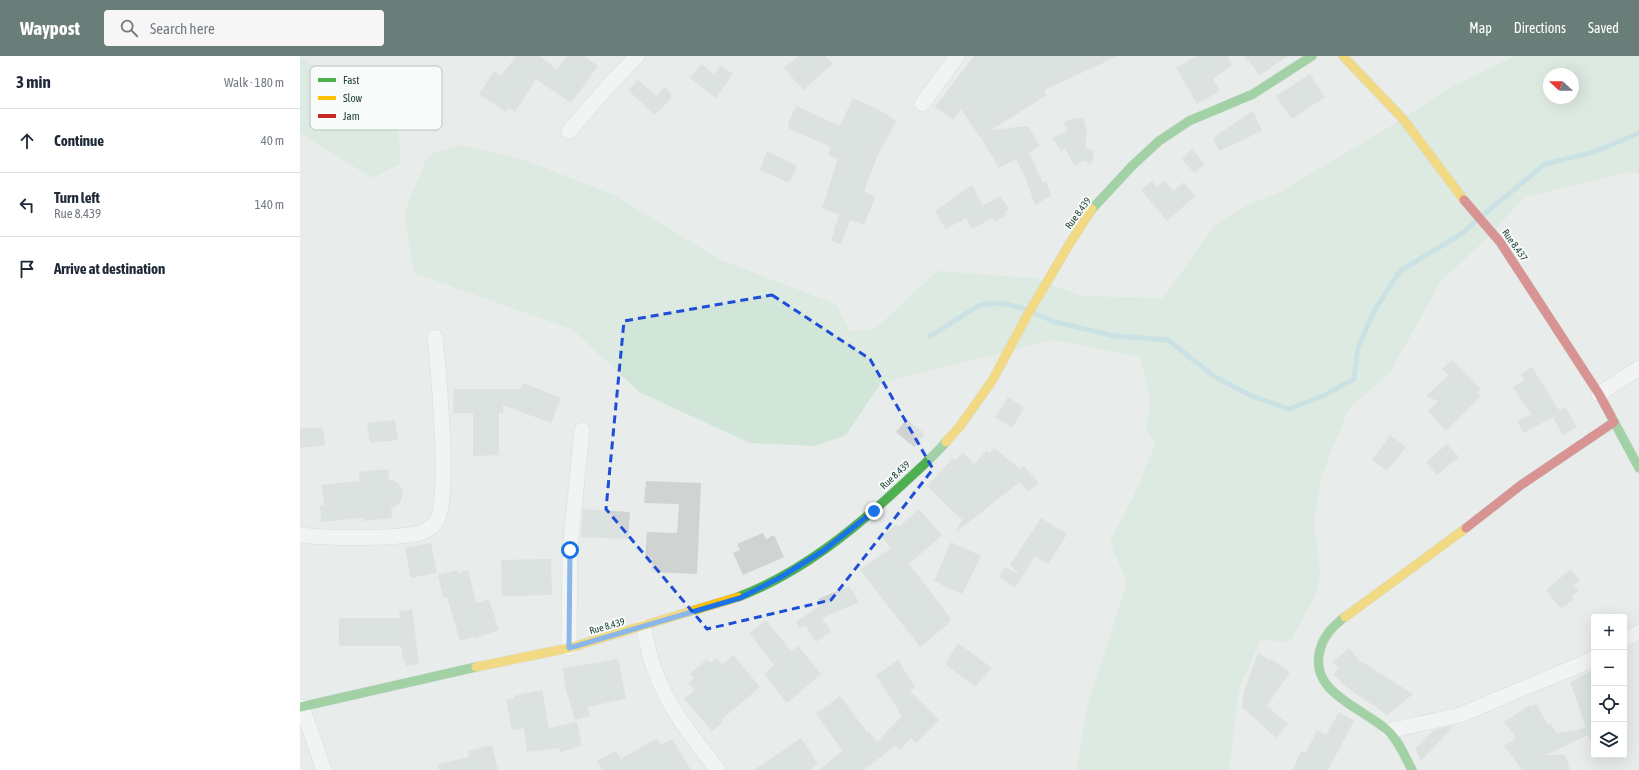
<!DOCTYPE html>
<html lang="en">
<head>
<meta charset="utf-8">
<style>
  :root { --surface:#fff; --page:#f6f6f7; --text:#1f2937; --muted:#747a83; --line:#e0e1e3; --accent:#697e78 }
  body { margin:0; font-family:"Asap Condensed",sans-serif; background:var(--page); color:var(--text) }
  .controls { position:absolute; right:12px; bottom:12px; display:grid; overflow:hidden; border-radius:4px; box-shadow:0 4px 16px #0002 }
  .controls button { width:36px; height:36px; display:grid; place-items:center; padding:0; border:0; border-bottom:1px solid var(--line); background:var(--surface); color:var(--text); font:20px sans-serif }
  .compass { position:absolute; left:1243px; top:12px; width:36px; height:36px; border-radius:50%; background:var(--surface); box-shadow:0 4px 16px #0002; rotate:291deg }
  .stop { position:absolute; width:12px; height:12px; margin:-9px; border:3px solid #1a73e8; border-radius:50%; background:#fff }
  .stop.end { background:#1a73e8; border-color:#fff; box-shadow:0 1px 4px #0008 }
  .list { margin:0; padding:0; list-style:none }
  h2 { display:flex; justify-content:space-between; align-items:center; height:52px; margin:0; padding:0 16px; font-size:17px }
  h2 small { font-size:13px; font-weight:400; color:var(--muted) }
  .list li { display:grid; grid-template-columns:26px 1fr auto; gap:12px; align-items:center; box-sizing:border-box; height:64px; padding:0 16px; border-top:1px solid var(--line) }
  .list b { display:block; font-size:15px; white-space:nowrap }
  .list p { margin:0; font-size:13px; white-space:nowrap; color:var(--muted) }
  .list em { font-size:13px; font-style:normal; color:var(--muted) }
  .icon { flex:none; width:22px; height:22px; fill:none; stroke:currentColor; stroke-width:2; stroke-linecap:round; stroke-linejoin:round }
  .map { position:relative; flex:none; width:1339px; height:714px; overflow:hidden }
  header { display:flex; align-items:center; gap:24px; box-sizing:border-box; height:56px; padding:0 20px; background:var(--accent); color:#fff }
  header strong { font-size:19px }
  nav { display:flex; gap:22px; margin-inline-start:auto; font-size:14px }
  .search { width:280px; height:36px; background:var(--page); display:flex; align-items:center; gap:10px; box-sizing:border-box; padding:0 14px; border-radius:4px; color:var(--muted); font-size:15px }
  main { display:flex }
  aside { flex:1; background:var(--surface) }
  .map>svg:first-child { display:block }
  .green { fill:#d1e6d8; fill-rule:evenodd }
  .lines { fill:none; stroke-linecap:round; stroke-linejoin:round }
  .stream { stroke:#a9d4db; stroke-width:5 }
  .building { fill:#cfd4d2 }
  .street-casing { stroke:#c5cac8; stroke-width:16 }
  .fast-casing { stroke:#c3cbc8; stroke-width:10 }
  .slow-casing { stroke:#c3cbc8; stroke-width:10 }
  .jam-casing { stroke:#c3cbc8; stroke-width:10 }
  .street { stroke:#fcfcfc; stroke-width:15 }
  .fast { stroke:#4caf50; stroke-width:9 }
  .slow { stroke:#ffc107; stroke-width:9 }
  .jam { stroke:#c62828; stroke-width:9 }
  .route { stroke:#1a73e8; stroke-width:5 }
  .marked { fill:none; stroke:#1d4ed8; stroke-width:3; stroke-dasharray:8 5; stroke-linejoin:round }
  .labels { text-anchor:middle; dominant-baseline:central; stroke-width:4; stroke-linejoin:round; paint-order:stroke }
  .street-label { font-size:10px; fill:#24423a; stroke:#f7fbf9 }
  .key { fill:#f7fbf9; stroke:#b8c4c0; stroke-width:1 }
  .key-label { font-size:11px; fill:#24423a }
</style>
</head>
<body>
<header>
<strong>Waypost</strong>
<div class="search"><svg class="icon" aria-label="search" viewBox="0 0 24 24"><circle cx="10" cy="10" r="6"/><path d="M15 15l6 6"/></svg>Search here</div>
<nav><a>Map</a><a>Directions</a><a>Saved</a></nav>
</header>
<main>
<aside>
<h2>3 min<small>Walk · 180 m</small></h2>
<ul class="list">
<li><svg class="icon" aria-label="ahead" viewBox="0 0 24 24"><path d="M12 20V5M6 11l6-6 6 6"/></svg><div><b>Continue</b></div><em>40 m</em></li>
<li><svg class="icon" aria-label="left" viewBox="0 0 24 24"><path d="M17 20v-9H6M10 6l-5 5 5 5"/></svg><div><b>Turn left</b><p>Rue 8.439</p></div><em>140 m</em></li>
<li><svg class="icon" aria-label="arrive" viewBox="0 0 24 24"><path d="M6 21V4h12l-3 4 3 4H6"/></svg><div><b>Arrive at destination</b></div></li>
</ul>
</aside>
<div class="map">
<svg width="1339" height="714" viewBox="0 0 1339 714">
  <rect width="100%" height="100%" fill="#e8edeb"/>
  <g class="green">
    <path d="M 1215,0 L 1339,0 L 1339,118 L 1330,116 L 1225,141 L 1178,191 L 1141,225 L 1091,315 L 1048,354 L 1022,419 L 1014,465 L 1020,515 L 1017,536 L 990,586 L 961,584 L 939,632 L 929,714 L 777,714 L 787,651 L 827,527 L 810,486 L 839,429 L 855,387 L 847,375 L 850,340 L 840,301 L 753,284 L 581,327 L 546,379 L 515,390 L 450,387 L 339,336 L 273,274 L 114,217 L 104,157 L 128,99 L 160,89 L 225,104 L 314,139 L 421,204 L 536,248 L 550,275 L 575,273 L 637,215 L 735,222 L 782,240 L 863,242 L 914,170 L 947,149 L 978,137 L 1103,63 L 1151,31 ZM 1249,18 L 1273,18 L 1273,42 L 1249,42 Z"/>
    <path d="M 0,2 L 4,3 L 81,53 L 99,76 L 100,108 L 72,122 L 0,77 Z"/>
  </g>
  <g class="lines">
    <g class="stream">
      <path d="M 1183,159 L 1245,108 L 1294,96 L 1339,77"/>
      <path d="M 734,257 L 755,266 L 815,280 L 868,284 L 915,321 L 954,341 L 989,353 L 1023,340 L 1054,323 L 1058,292 L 1074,255 L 1100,215 L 1163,177 L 1177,164"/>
      <path d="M 630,280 L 680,249 L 702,247 L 725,253"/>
    </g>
  </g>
  <g class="building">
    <path d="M 216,0 L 240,0 L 257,14 L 267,0 L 284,0 L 298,10 L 271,47 L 236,23 L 215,56 L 208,51 L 206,56 L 179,38 L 194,15 L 201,20 Z"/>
    <path d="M 499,0 L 525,0 L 533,8 L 503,34 L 484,12 Z"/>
    <path d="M 674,0 L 818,0 L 744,34 L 747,39 L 691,74 L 728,70 L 740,90 L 729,97 L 743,127 L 746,125 L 751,140 L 735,149 L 726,123 L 716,103 L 699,112 L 686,90 L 661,53 L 653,64 L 635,51 Z"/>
    <path d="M 896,0 L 928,0 L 932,9 L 913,23 L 920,35 L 897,48 L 876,12 Z"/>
    <path d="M 944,0 L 988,0 L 960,19 Z"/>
    <path d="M 401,8 L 414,18 L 421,9 L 433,18 L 416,42 L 390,22 Z"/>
    <path d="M 1010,18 L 1025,41 L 992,63 L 976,40 Z"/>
    <path d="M 338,24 L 356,40 L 364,31 L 371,37 L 371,42 L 355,59 L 328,34 Z"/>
    <path d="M 553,42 L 581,55 L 596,65 L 577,101 L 564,135 L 575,141 L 564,169 L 550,164 L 541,188 L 531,185 L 539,158 L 522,152 L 538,103 L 528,99 L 531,91 L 488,72 L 489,69 L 488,68 L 496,50 L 540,70 Z"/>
    <path d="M 953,55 L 962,75 L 919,95 L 913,82 Z"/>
    <path d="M 783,61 L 787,76 L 785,92 L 794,94 L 792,108 L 783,105 L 775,110 L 765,92 L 761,95 L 753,82 L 768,74 L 763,67 L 771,63 Z"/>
    <path d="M 892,93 L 904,108 L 894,117 L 882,103 Z"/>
    <path d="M 467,95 L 497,110 L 489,127 L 460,114 Z"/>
    <path d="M 864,124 L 873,135 L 884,126 L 895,140 L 867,165 L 841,134 L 852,125 L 857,131 Z"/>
    <path d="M 672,129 L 683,150 L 700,140 L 709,153 L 705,156 L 706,159 L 695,166 L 693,162 L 672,173 L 666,162 L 646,173 L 635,155 Z"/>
    <path d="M 1152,304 L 1181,333 L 1177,337 L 1181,340 L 1146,375 L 1128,355 L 1138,345 L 1126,340 L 1149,319 L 1142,313 Z"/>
    <path d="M 1232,311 L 1259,354 L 1265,351 L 1277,371 L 1263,379 L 1253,361 L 1224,377 L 1217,365 L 1231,358 L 1213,331 L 1224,324 L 1221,318 Z"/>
    <path d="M 223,327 L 261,342 L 251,367 L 203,349 L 203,357 L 199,357 L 199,399 L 173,400 L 173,357 L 153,357 L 154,333 L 221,333 Z"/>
    <path d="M 708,341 L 724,352 L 712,372 L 695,361 Z"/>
    <path d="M 607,363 L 625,378 L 614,391 L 596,376 Z"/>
    <path d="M 95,364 L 98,384 L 70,387 L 67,367 Z"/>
    <path d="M 23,371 L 25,389 L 0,392 L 0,373 Z"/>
    <path d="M 1090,379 L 1106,391 L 1087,415 L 1072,404 Z"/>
    <path d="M 1147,388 L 1159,401 L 1137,419 L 1126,406 Z"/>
    <path d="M 694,392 L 720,413 L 724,410 L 739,427 L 728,436 L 720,426 L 656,476 L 663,461 L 661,463 L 627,430 L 653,402 L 655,405 L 663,397 L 674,408 L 686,395 L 690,398 Z"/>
    <path d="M 88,413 L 89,423 L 98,427 L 103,436 L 100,447 L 91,453 L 92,462 L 63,465 L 63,462 L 21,466 L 20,449 L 24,449 L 22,429 L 60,425 L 59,416 Z"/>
    <path d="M 346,425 L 401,427 L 397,518 L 351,516 L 352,502 L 345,502 L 347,476 L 377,477 L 379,448 L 344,447 Z"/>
    <path d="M 283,453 L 330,456 L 328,483 L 281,481 Z"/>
    <path d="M 619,453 L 642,479 L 609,508 L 651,563 L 647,569 L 620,591 L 560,514 L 591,492 L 581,480 L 597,468 L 599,471 Z"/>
    <path d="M 741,462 L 767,478 L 748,508 L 735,500 L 715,532 L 699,521 L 705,511 L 719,518 L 710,509 Z"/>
    <path d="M 463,477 L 466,483 L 474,479 L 484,501 L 443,519 L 433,497 L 440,494 L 437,488 Z"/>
    <path d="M 651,486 L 681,500 L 662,538 L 634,525 Z"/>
    <path d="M 131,487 L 137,517 L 111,522 L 105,492 Z"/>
    <path d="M 251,503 L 252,539 L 202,540 L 201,504 Z"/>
    <path d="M 1271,513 L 1280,525 L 1274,529 L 1279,535 L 1271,541 L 1273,544 L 1261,553 L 1246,534 Z"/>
    <path d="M 158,514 L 158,517 L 168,514 L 176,547 L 189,543 L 199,574 L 174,583 L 174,581 L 160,585 L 147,541 L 143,542 L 138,519 Z"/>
    <path d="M 549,530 L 559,546 L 522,562 L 531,575 L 516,586 L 505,569 L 499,572 L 496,566 L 521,549 L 518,543 Z"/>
    <path d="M 112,553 L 119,608 L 106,610 L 105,604 L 103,604 L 101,590 L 39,590 L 39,562 L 100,562 L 99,555 Z"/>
    <path d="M 466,564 L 491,595 L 498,590 L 521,618 L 487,647 L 464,618 L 474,609 L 449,577 Z"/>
    <path d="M 658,587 L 692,612 L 675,631 L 645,608 Z"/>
    <path d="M 1049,592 L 1059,604 L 1113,638 L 1087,659 L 1045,630 L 1034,619 L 1038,611 L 1032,607 Z"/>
    <path d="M 958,597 L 970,605 L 971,603 L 990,616 L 967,650 L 988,668 L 976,682 L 942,651 L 944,635 Z"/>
    <path d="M 433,599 L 460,631 L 421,664 L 423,666 L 412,675 L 384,643 L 395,634 L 388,627 L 394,622 L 390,618 L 407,603 L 410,607 L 416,602 L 422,609 Z"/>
    <path d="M 318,602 L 326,643 L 287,651 L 290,660 L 275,664 L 265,630 L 263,612 L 303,606 Z"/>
    <path d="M 598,604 L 615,631 L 610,635 L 639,664 L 616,687 L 611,682 L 600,694 L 595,690 L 564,714 L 519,714 L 543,695 L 516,658 L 540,640 L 567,676 L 569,675 L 577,686 L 602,660 L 576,619 Z"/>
    <path d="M 1291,615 L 1294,623 L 1294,689 L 1292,689 L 1288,679 L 1246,699 L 1265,699 L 1270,714 L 1222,714 L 1204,690 L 1216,682 L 1204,666 L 1230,649 L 1231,651 L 1236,648 L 1248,669 L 1250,667 L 1257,677 L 1286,672 L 1270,626 Z"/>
    <path d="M 242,634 L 249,672 L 277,666 L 282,690 L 260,696 L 259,692 L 227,696 L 224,672 L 212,674 L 206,644 L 215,642 L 214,640 Z"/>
    <path d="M 1039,656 L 1054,665 L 1028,714 L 993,714 L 1001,695 L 1006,697 L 1017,674 L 1026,679 Z"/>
    <path d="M 1151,670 L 1152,672 L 1121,705 L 1115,693 L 1134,674 Z"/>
    <path d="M 357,682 L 361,689 L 372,683 L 391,714 L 302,714 L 297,705 L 316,695 L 321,703 Z"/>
    <path d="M 501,682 L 518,708 L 510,714 L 454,714 Z"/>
    <path d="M 192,689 L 198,714 L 139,714 L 138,708 L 169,701 L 168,695 Z"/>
  </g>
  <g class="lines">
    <defs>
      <g id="street">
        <path d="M 622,48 L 657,0"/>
        <path d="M 269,75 L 311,27 L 337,0"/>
        <path d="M 1299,338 L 1339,312"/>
        <path d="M 0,479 C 22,482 107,484 125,475 C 128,474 134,469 136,466 C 151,448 138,310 135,281"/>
        <path d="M 343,570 C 347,585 349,601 355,615 C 367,650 395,685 418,714"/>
        <path d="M 1324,584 L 1339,576"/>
        <path d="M 269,592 L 270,494 L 282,374"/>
        <path d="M 2,651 L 24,714"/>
        <path d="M 1088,675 L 1160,659 L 1282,608 L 1294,601"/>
      </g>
      <g id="fast">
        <path d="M 792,153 L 832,110 L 859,85 L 889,65 L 953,38 L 1012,0"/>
        <path d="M 1311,360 L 1339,412"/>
        <path d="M 438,541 C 501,517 555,473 604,427 C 618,414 633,401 646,386"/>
        <path d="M 1045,561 C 1033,570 1024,579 1020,594 C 1008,637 1064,652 1088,675 C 1099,685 1105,701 1112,714"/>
        <path d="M 0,651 L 176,611"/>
      </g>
      <g id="slow">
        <path d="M 1043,0 L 1103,63 L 1164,144"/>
        <path d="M 646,386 L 660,370 L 692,325 L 728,258 L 770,187 L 792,153"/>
        <path d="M 1045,561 L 1166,472"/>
        <path d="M 176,611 L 269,592 L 438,541"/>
      </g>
      <g id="jam">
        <path d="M 1164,144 L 1200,186 L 1299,338 L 1311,360"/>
        <path d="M 1166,472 L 1221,429 L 1314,366"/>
      </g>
    </defs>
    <use href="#street" class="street-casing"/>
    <use href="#fast" class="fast-casing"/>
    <use href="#slow" class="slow-casing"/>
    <use href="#jam" class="jam-casing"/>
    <use href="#street" class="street"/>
    <use href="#fast" class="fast"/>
    <use href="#slow" class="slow"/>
    <use href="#jam" class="jam"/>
  </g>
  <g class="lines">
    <path class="route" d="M 270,494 L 269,592 L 440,542 L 481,521 L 523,495 L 574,455"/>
  </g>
  <path d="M0 0H1339V714H0ZM 472,239 L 570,303 L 633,413 L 531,544 L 407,573 L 306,453 L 324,265 Z" fill="#e8edeb" fill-opacity=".55" fill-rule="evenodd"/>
  <path class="marked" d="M 472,239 L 570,303 L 633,413 L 531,544 L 407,573 L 306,453 L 324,265 Z"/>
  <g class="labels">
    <g class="street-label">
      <text transform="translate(778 157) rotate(-54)">Rue 8.439</text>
      <text transform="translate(1215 189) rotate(55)">Rue 8.437</text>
      <text transform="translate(595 419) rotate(-43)">Rue 8.439</text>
      <text transform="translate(307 570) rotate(-16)">Rue 8.439</text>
    </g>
  </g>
  <rect x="10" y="10" width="132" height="64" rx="6" class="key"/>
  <rect x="18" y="22" width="18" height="4" fill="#4caf50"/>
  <rect x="18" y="40" width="18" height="4" fill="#ffc107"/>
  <rect x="18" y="58" width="18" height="4" fill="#c62828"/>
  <g class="key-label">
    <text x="43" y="28">Fast</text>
    <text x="43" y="46">Slow</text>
    <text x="43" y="64">Jam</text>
  </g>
</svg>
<div class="controls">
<button>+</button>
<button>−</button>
<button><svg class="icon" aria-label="locate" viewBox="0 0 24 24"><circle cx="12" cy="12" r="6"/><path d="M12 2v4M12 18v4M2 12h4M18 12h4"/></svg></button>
<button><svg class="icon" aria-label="layers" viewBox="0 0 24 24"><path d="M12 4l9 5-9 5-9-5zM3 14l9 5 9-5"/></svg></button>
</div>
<svg class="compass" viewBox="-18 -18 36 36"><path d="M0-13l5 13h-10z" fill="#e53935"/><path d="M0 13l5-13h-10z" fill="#747a83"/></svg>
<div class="stop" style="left:270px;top:494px"></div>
<div class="stop end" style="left:574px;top:455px"></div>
</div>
</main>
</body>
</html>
